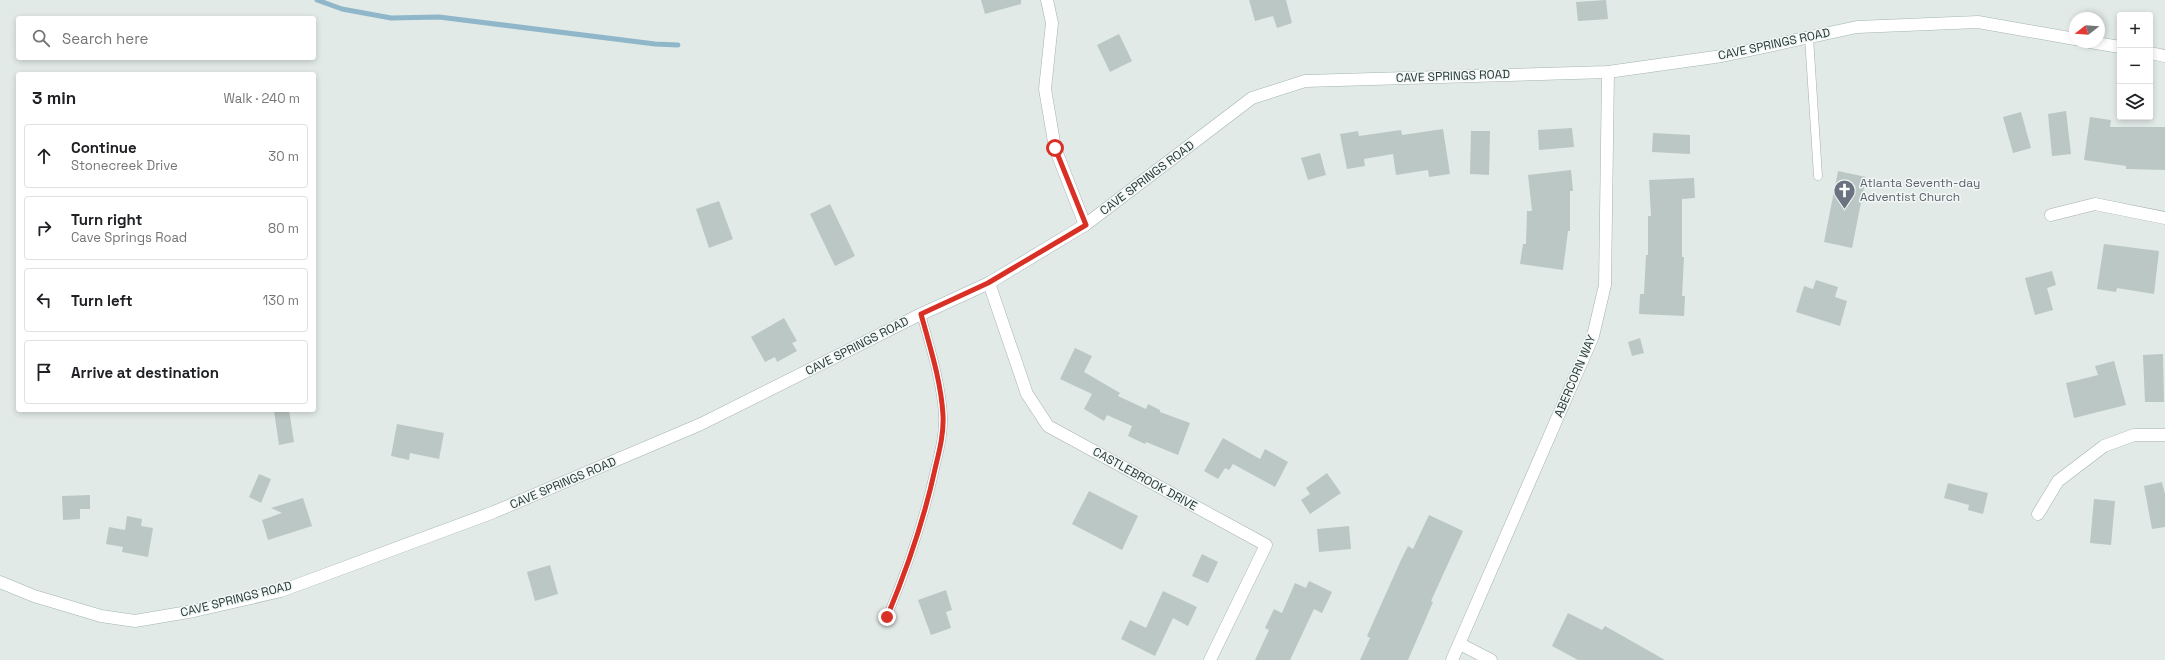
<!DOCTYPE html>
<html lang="en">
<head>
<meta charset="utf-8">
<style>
  :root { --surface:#fff; --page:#f2f2f2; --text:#202124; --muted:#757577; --line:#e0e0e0 }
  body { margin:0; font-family:"Space Grotesk",sans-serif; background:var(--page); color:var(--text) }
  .controls { position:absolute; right:12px; top:12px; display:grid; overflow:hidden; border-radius:4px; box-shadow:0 2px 6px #0003 }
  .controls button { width:36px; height:36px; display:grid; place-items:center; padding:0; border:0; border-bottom:1px solid var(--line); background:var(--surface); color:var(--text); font:20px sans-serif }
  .compass { position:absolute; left:2069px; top:12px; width:36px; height:36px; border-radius:50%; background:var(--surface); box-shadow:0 2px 6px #0003; rotate:253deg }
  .stop { position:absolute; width:12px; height:12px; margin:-9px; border:3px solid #d93025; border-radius:50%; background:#fff }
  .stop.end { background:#d93025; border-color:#fff; box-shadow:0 1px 4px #0008 }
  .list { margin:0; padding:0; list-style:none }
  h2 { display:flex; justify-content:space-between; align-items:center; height:52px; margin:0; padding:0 16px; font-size:17px }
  h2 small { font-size:13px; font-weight:400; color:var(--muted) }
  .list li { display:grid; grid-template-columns:26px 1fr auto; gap:12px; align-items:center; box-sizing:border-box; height:64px; margin:0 8px 8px; padding:0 8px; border:1px solid var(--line); border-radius:4px }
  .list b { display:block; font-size:15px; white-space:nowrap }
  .list p { margin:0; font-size:13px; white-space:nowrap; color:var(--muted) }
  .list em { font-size:13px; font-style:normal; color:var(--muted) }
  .icon { flex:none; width:22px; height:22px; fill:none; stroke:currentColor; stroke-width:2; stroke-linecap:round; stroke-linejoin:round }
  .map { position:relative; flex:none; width:2165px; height:660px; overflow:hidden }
  .search { position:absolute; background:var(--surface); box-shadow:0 2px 6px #0003; left:16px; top:16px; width:300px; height:44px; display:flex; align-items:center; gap:10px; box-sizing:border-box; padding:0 14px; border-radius:4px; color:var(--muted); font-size:15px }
  .panel { position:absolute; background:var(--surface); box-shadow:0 2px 6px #0003; left:16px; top:72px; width:300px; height:340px; border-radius:4px }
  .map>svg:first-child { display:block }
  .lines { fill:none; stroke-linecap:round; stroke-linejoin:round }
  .stream { stroke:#90b7c9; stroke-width:5 }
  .building { fill:#bac7c4 }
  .lane-casing { stroke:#a5b1af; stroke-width:9 }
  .street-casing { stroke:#a5b1af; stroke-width:13 }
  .secondary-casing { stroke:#a2b4b1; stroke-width:13 }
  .lane { stroke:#fff; stroke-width:8 }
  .street { stroke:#fff; stroke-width:12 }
  .secondary { stroke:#fff; stroke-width:12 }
  .route { stroke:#d93025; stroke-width:5 }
  .labels { text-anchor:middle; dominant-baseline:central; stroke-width:3; stroke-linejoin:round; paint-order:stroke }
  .street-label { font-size:12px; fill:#243937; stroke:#f2f7f5 }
  .worship-label { font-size:12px; fill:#5b616d; stroke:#f2f7f5; text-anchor:start }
</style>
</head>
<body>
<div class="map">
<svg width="2165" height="660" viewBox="0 0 2165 660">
  <rect width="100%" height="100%" fill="#e2eae8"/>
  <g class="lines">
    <path class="stream" d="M 317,0 L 342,9 L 391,18 L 439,17 L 655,44 L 678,45"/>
  </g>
  <g class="building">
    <path d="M 981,0 L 1021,0 L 1021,4 L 985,14 Z"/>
    <path d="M 1249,0 L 1286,0 L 1292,23 L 1277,28 L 1273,16 L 1255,21 Z"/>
    <path d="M 1606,0 L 1608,19 L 1578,21 L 1576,2 Z"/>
    <path d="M 1119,34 L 1132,61 L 1110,72 L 1097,45 Z"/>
    <path d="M 2066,111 L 2071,154 L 2052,156 L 2048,114 Z"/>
    <path d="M 2021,112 L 2031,148 L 2013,153 L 2003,117 Z"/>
    <path d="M 2090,117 L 2111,120 L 2110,127 L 2165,127 L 2165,170 L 2126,169 L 2126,166 L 2084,160 Z"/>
    <path d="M 1572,128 L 1574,147 L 1539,150 L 1538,130 Z"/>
    <path d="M 1443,129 L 1450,174 L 1429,177 L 1428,170 L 1396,175 L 1393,154 L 1364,159 L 1365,166 L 1347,169 L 1340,134 L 1358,131 L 1359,136 L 1401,130 L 1402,135 Z"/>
    <path d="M 1471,131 L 1490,131 L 1489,175 L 1470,174 Z"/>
    <path d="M 1653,133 L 1690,135 L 1690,154 L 1652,152 Z"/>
    <path d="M 1320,153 L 1326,175 L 1308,180 L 1301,158 Z"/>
    <path d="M 1571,170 L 1573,191 L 1570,191 L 1570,231 L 1568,231 L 1563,270 L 1520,264 L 1523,244 L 1526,244 L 1527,211 L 1532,211 L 1528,175 Z"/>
    <path d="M 1838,171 L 1866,177 L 1852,248 L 1824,242 Z"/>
    <path d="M 1694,178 L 1695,198 L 1682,199 L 1682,257 L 1684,257 L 1682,296 L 1685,296 L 1684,316 L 1639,314 L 1640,294 L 1644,294 L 1646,255 L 1648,255 L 1648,216 L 1651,216 L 1649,180 Z"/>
    <path d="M 719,201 L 733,239 L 709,248 L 696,209 Z"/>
    <path d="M 830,204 L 855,256 L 835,266 L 810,214 Z"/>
    <path d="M 2104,244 L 2159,251 L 2154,294 L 2117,288 L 2116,292 L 2097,289 Z"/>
    <path d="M 2052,271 L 2056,285 L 2047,288 L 2053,310 L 2035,315 L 2025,278 Z"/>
    <path d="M 1816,280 L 1838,287 L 1835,297 L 1847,301 L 1840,326 L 1796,312 L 1804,286 L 1813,289 Z"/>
    <path d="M 784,318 L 797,341 L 792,343 L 797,351 L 777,362 L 775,357 L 765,362 L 751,337 Z"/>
    <path d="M 1640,338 L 1644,353 L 1632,356 L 1628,342 Z"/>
    <path d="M 1075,348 L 1092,356 L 1084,372 L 1120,393 L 1118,396 L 1146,409 L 1148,404 L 1160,410 L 1160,412 L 1190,423 L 1178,455 L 1146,442 L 1145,444 L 1128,436 L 1132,426 L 1107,415 L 1104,421 L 1084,409 L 1092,394 L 1060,379 Z"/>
    <path d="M 2163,354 L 2164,402 L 2145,402 L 2143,355 Z"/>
    <path d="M 2114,361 L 2126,405 L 2074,418 L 2066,383 L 2098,375 L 2095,366 Z"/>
    <path d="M 289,410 L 294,442 L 279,445 L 274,411 Z"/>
    <path d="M 397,424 L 444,433 L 439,459 L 410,453 L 409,460 L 391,456 Z"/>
    <path d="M 1223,438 L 1260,459 L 1265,449 L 1288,462 L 1275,487 L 1233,464 L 1229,470 L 1225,468 L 1218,479 L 1204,471 Z"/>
    <path d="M 1327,473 L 1341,493 L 1310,514 L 1301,500 L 1310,494 L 1306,488 Z"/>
    <path d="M 259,474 L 271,479 L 261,503 L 249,497 Z"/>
    <path d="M 2162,482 L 2165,494 L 2165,527 L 2152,529 L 2144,486 Z"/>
    <path d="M 1948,483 L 1988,493 L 1983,514 L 1968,510 L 1969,505 L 1944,498 Z"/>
    <path d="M 1089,491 L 1138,516 L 1122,550 L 1072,524 Z"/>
    <path d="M 90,495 L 90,509 L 80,509 L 80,519 L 63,520 L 62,496 Z"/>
    <path d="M 303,498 L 312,526 L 268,540 L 262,520 L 282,513 L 271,508 Z"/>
    <path d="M 2094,499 L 2115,501 L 2111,545 L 2090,543 Z"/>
    <path d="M 1429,515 L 1463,531 L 1431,601 L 1433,602 L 1408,660 L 1360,660 L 1370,638 L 1367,636 L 1401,560 L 1408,546 L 1413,549 Z"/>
    <path d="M 127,516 L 142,519 L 141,526 L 153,528 L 148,557 L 122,552 L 123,547 L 106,544 L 109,527 L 125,530 Z"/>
    <path d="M 1349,526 L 1351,549 L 1319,552 L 1317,529 Z"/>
    <path d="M 1202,554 L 1218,562 L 1208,583 L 1192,576 Z"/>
    <path d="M 550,565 L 558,594 L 535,601 L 527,572 Z"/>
    <path d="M 1309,581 L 1332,592 L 1322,613 L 1314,609 L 1290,660 L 1255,660 L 1269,630 L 1265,628 L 1274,609 L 1282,613 L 1295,583 L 1306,588 Z"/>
    <path d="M 946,590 L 952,610 L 946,612 L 951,628 L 931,635 L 918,600 Z"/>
    <path d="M 1163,591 L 1197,607 L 1188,626 L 1173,618 L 1155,656 L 1121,639 L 1130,620 L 1146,628 Z"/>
    <path d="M 1568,613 L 1602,630 L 1605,626 L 1665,660 L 1578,660 L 1552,646 Z"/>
  </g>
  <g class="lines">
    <defs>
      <g id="lane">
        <path d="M 1809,37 L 1818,176"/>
        <path d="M 887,617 C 907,569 924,520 935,469 C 939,452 944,434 943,415 C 941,381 930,347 921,314"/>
      </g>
      <g id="street">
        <path d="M 1047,0 L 1052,23 L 1045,89 L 1055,148 L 1085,225"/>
        <path d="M 2051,215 L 2095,204 L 2165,218"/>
        <path d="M 989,283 L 1027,394 L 1048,426 L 1266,545 L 1210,660"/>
        <path d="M 2038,514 L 2058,481 L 2104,446 L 2134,435 L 2165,435"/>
        <path d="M 1460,644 L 1491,660"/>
        <path d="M 1452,660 L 1593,336 L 1605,285 L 1608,72"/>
      </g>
      <g id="secondary">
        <path d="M 2090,42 L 2120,47"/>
        <path d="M 2150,53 L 2165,56"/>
        <path d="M 0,582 L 34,596 L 101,616 L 135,621 L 194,611 L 281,591 L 494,512 L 701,424 L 915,317 L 989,283 L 1085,225 L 1252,98 L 1305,81 L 1608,72 L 1722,56 L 1857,27 L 1978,22 L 2075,39"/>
      </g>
    </defs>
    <use href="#lane" class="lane-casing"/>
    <use href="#street" class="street-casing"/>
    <use href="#secondary" class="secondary-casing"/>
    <use href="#lane" class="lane"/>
    <use href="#street" class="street"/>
    <use href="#secondary" class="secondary"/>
  </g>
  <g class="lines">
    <path class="route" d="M 887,617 C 907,569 924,520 935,469 C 939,452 944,434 943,415 C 941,381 930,347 921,314 L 988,283 L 1086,225 L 1055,148"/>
  </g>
  <defs>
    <symbol id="church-pin" viewBox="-11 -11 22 30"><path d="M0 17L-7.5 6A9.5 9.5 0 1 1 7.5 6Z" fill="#6b7280" stroke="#f2f7f5"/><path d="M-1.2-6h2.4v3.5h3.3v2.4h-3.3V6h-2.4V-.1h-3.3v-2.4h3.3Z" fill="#fff"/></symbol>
  </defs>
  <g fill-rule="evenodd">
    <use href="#church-pin" x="1832" y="178" width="25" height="34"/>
  </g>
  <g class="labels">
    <g class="street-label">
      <text transform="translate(1774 44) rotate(-12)">CAVE SPRINGS ROAD</text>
      <text transform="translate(1453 76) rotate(-2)">CAVE SPRINGS ROAD</text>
      <text transform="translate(1147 178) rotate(-37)">CAVE SPRINGS ROAD</text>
      <text transform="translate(857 346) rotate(-27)">CAVE SPRINGS ROAD</text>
      <text transform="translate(1575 376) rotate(-67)">ABERCORN WAY</text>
      <text transform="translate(1145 479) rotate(29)">CASTLEBROOK DRIVE</text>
      <text transform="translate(563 483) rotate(-23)">CAVE SPRINGS ROAD</text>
      <text transform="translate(236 599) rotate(-14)">CAVE SPRINGS ROAD</text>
    </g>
    <g class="worship-label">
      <text x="1860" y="183">Atlanta Seventh-day<tspan x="1860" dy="14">Adventist Church</tspan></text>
    </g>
  </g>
</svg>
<div class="controls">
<button>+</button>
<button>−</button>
<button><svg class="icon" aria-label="layers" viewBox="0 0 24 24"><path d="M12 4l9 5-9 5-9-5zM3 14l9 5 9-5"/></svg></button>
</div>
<svg class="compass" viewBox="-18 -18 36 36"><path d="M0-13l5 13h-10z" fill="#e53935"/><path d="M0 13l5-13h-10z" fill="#757577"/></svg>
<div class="stop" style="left:1055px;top:148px"></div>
<div class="stop end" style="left:887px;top:617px"></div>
<div class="search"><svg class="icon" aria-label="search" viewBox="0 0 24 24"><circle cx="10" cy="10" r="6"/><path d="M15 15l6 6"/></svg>Search here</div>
<section class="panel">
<h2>3 min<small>Walk · 240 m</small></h2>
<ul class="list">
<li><svg class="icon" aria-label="ahead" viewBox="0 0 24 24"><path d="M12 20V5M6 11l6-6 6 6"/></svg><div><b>Continue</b><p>Stonecreek Drive</p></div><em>30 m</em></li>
<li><svg class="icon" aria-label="right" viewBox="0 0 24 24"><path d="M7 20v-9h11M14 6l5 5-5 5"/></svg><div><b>Turn right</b><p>Cave Springs Road</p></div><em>80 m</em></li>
<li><svg class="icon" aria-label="left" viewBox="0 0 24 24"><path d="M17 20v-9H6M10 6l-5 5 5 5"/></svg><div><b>Turn left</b></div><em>130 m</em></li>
<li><svg class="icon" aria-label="arrive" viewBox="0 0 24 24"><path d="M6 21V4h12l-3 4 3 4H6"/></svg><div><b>Arrive at destination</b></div></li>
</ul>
</section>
</div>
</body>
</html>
